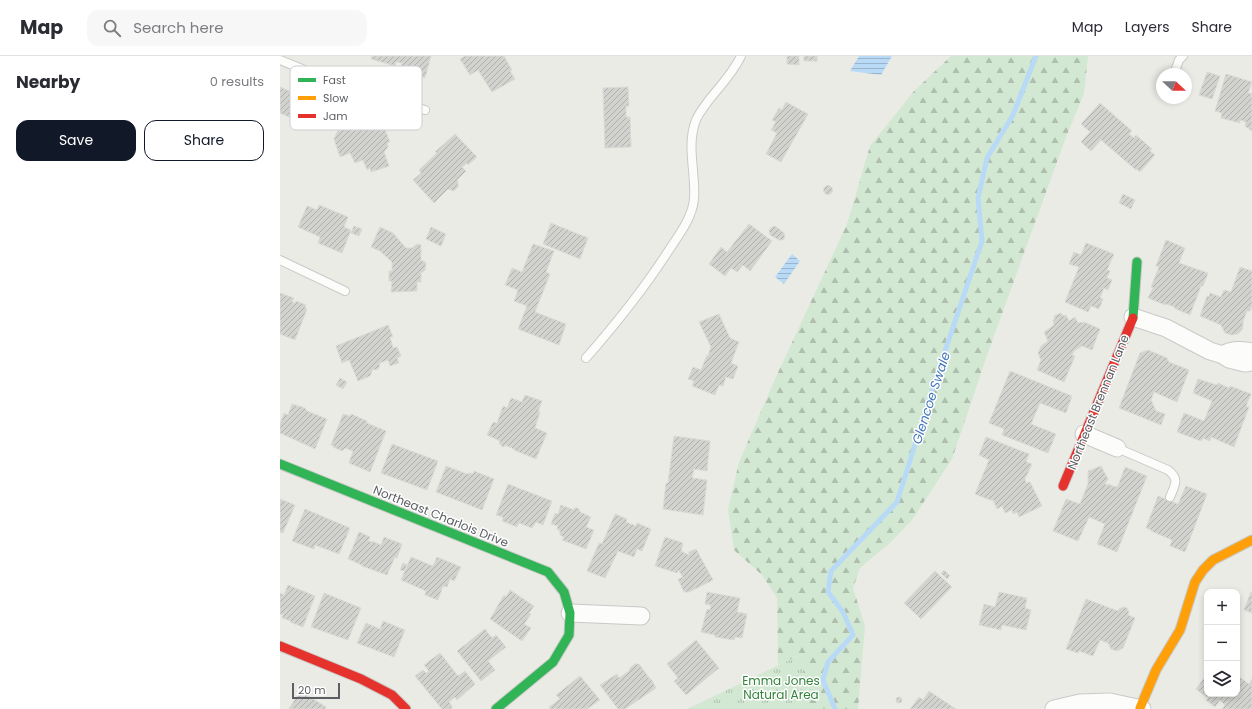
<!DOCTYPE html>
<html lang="en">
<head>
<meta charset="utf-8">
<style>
  :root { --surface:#fff; --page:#f7f7f7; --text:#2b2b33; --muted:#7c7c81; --line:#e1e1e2; --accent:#111827 }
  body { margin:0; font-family:Poppins,sans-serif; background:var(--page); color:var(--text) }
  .controls { position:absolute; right:12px; bottom:12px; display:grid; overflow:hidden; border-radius:8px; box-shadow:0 2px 6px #0003 }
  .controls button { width:36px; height:36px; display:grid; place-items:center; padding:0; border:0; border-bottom:1px solid var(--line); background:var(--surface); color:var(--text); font:20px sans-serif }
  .compass { position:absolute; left:876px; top:12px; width:36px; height:36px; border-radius:50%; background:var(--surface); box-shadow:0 2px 6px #0003; rotate:112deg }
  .scale { position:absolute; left:12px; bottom:10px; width:48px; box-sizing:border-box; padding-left:4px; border:2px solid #5c5f64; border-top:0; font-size:11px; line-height:14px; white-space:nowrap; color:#5c5f64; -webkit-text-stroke:3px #fff; paint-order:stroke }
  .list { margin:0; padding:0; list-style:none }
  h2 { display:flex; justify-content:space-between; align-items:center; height:52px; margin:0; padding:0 16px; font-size:17px }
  h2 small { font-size:13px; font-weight:400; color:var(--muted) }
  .actions { display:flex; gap:8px; padding:12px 16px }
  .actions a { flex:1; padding:9px 0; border:1px solid var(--accent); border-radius:12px; text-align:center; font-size:14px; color:var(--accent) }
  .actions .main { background:var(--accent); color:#fff }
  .icon { flex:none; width:22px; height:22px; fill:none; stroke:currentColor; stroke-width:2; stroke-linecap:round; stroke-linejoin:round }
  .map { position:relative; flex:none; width:972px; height:653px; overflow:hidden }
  header { display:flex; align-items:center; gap:24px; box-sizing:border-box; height:56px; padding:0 20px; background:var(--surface); border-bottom:1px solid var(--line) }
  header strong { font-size:19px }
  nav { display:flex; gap:22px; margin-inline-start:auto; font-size:14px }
  .search { width:280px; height:36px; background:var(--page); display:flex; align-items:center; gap:10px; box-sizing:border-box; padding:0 14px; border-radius:12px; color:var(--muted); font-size:15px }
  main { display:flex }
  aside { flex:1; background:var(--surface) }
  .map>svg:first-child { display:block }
  .grass { fill:url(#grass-tufts) }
  .forest { fill:url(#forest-firs) }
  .water { fill:url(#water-rules) }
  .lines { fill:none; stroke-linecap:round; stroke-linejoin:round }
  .stream { stroke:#b9daf7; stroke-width:5 }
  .building { fill:url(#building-hatch); stroke:#dadad6 }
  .lane-casing { stroke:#c9c9c8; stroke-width:10 }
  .street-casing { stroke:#c9c9c8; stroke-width:19 }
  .fast-casing { stroke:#c7c8c6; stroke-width:11 }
  .slow-casing { stroke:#c7c8c6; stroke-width:11 }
  .jam-casing { stroke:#c7c8c6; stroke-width:11 }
  .lane { stroke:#fcfcfb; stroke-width:8 }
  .street { stroke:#fcfcfb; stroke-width:17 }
  .fast { stroke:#30b455; stroke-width:9 }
  .slow { stroke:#ff9f0a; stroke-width:9 }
  .jam { stroke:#e5322d; stroke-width:9 }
  .labels { text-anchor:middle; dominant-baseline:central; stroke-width:3; stroke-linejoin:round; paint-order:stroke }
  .street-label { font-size:12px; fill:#5c5f64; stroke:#fff }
  .park-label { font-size:12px; fill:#34823c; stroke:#fff }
  .water-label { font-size:13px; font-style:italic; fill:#4278b9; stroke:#fff }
  .key { fill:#fff; stroke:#cecfd0; stroke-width:1 }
  .key-label { font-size:11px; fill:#5c5f64 }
</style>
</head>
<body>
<header>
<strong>Map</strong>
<div class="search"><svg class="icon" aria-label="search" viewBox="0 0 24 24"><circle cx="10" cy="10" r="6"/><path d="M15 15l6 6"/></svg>Search here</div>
<nav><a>Map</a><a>Layers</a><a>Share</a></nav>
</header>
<main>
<aside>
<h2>Nearby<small>0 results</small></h2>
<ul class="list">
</ul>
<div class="actions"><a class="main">Save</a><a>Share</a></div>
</aside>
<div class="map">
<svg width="972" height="653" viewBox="0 0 972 653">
  <defs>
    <pattern id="grass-tufts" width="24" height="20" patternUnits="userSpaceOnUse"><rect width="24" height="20" fill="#d3e8d2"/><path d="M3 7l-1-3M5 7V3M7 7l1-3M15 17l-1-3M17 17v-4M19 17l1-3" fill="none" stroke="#aebfae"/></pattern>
    <pattern id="forest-firs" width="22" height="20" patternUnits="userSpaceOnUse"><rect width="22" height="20" fill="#d3e8d2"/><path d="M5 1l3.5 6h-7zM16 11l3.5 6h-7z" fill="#aebfae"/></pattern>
    <pattern id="water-rules" width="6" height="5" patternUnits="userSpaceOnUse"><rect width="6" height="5" fill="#b9daf7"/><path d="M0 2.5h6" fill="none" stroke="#9ab4cc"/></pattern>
    <pattern id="building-hatch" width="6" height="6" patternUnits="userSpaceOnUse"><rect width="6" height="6" fill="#d2d2cf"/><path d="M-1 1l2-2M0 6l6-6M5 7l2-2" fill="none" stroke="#aeaeac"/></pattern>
  </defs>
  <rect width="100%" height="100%" fill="#ebebe6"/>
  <path class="grass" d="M 524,597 L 524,653 L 407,653 L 409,652 Z"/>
  <path class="forest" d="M 671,0 L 808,0 L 804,38 L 786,81 L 709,294 L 672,403 L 632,464 L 611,486 L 580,512 L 573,532 L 585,570 L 578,653 L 524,653 L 524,597 L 498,609 L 497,542 L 482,519 L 454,494 L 448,454 L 459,406 L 495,323 L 567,168 L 590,90 L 634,35 Z"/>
  <g class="water">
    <path d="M 579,0 L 612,0 L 601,19 L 570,15 Z"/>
    <path d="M 512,198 L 520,205 L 504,228 L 495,221 Z"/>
  </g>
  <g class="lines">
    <path class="stream" d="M 555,653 L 543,624 L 548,606 L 573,579 L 563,556 L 548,536 L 551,515 L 617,446 L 656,322 L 702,185 L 698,142 L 707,102 L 733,59 L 756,0"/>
  </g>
  <g class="building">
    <path d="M 92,0 L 151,0 L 145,22 L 120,16 L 122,7 L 116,6 L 115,10 L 91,3 Z"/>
    <path d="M 185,0 L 224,0 L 232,14 L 230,15 L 235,23 L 212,36 L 198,14 L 190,19 L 180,3 Z"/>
    <path d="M 507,0 L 519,0 L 519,9 L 507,8 Z"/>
    <rect x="524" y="0" width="13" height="5"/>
    <path d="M 927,16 L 940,20 L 932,43 L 919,39 Z"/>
    <path d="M 946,18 L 972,26 L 968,37 L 972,38 L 972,36 L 972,75 L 965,70 L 966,66 L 960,64 L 960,67 L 941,62 L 942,57 L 935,55 Z"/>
    <path d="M 0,31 L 19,39 L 18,42 L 26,46 L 18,65 L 0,57 Z"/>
    <path d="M 348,31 L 349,50 L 346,50 L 346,61 L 350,61 L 351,91 L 325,92 L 323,32 Z"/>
    <path d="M 506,46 L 528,58 L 501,106 L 486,98 L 497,77 L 491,74 L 496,66 L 492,64 L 499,52 L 502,54 Z"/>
    <path d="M 820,47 L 852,75 L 849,78 L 854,82 L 856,79 L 872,93 L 870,95 L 875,99 L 860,116 L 857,113 L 856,114 L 821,84 L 811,95 L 801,86 L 810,76 L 801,68 Z"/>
    <path d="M 64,67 L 74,71 L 72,75 L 93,67 L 95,72 L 103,69 L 110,86 L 107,87 L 108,91 L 104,96 L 109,110 L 91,116 L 90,112 L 87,114 L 83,104 L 75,107 L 70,97 L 60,101 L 54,83 L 58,74 L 60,75 Z"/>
    <path d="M 175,78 L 197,101 L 188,109 L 187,107 L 182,111 L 186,115 L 177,124 L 178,125 L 178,131 L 174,135 L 168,133 L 154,147 L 133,124 L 141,117 L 139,114 L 157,97 L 155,96 Z"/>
    <circle cx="548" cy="134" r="4.5"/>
    <path d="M 843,138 L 855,144 L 851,153 L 839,147 Z"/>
    <path d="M 39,149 L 68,161 L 64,171 L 71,174 L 62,197 L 38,187 L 40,181 L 18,171 L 27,150 L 37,154 Z"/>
    <path d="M 271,167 L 308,182 L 300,203 L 263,188 Z"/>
    <path d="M 469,168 L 492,185 L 470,215 L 463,209 L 457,216 L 451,212 L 445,220 L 429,208 L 441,191 L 447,196 Z"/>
    <path d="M 74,170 L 82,173 L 79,180 L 71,177 Z"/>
    <path d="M 495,170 L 504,177 L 505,181 L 503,184 L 499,184 L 490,179 L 489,174 L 492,171 Z"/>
    <path d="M 100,171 L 113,177 L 126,192 L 132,192 L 137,188 L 141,189 L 141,205 L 144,205 L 146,207 L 145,214 L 143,216 L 141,216 L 141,226 L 137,226 L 137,235 L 111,236 L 112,225 L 109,225 L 109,215 L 112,215 L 112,206 L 100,195 L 91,191 Z"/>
    <path d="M 151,171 L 166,178 L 161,190 L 146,183 Z"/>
    <path d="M 886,184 L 905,192 L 899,207 L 928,217 L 923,230 L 921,230 L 910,259 L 894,252 L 895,251 L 886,248 L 885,249 L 868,242 L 873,232 L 871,231 L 879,211 L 876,210 Z"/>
    <path d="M 806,187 L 834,198 L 827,214 L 830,215 L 827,222 L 832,224 L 828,234 L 824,232 L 820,242 L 823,243 L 819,253 L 811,250 L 808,256 L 785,246 L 799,211 L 789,208 L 794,196 L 801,199 Z"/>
    <path d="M 253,188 L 274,195 L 266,216 L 270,218 L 255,256 L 286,268 L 279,289 L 238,273 L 247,250 L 234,245 L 238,234 L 225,229 L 232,212 L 242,216 Z"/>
    <path d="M 960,211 L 972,215 L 972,250 L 970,255 L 967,255 L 963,265 L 963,270 L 962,274 L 958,278 L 951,279 L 945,277 L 941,269 L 920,260 L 927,240 L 929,241 L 930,237 L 941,241 L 944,234 L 951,236 Z"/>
    <path d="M 0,237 L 14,242 L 12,246 L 15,247 L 16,245 L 26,249 L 25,252 L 27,253 L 15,284 L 0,278 Z"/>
    <path d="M 781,257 L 783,260 L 786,259 L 789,265 L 795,261 L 798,267 L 804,266 L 820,273 L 812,294 L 802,290 L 794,295 L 792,299 L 795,300 L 784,326 L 757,314 L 761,304 L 758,297 L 761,290 L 768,285 L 764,276 L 774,269 L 773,264 L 775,263 L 774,260 Z"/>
    <path d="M 439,258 L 450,282 L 459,286 L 451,307 L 458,310 L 453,323 L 446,321 L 443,330 L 439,329 L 435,339 L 412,330 L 414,325 L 408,323 L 413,311 L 421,314 L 427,299 L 428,300 L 431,291 L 419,266 Z"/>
    <path d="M 108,269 L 113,281 L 110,281 L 113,292 L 117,291 L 121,300 L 117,302 L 119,307 L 110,310 L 108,304 L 100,307 L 99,312 L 96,314 L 93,313 L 90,320 L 78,325 L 69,304 L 62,307 L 56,290 Z"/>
    <path d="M 868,294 L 887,302 L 889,306 L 909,314 L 897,346 L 874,336 L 871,344 L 876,355 L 885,358 L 881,369 L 839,352 L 860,297 Z"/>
    <path d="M 730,315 L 792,340 L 786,357 L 760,347 L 751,368 L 776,378 L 768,397 L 722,379 L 724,373 L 709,367 Z"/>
    <path d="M 60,322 L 67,326 L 63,333 L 56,329 Z"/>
    <path d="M 918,323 L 937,329 L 938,327 L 949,332 L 950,330 L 971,338 L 966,350 L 969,351 L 954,391 L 931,381 L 930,385 L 923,382 L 921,385 L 897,376 L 904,357 L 924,365 L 932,345 L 913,337 Z"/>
    <path d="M 245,339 L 262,345 L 258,356 L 260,356 L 255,372 L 267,377 L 256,403 L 234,394 L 234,393 L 225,389 L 224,391 L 221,390 L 222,389 L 219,388 L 220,385 L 207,379 L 213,366 L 217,367 L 223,350 L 227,352 L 231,342 L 242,346 Z"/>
    <path d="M 12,348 L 25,352 L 27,355 L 47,363 L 35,393 L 0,377 L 0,368 L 4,357 L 8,359 Z"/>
    <path d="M 63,358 L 70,360 L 71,358 L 87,365 L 87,367 L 106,375 L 90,416 L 69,407 L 73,395 L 65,392 L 62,395 L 53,391 L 54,390 L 51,389 Z"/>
    <path d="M 394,380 L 430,385 L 427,415 L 414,413 L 412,422 L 427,424 L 423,459 L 383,453 L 386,427 L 388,427 Z"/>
    <path d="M 706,381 L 749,398 L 746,406 L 752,408 L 747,419 L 745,422 L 746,427 L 750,426 L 762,450 L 739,461 L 737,456 L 733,458 L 732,454 L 725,457 L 722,450 L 717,453 L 713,444 L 710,444 L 695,438 L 709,404 L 699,399 Z"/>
    <path d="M 112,388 L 158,405 L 147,434 L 101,417 Z"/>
    <path d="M 166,410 L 187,418 L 190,417 L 193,418 L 194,415 L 214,423 L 202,454 L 156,436 Z"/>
    <path d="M 821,410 L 828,423 L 825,428 L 828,429 L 828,428 L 835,431 L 838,430 L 845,411 L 867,420 L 837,496 L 817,488 L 825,468 L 809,461 L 798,485 L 773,475 L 786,443 L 800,448 L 808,428 L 808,415 Z"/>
    <path d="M 228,428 L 272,445 L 263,469 L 256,466 L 252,472 L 239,467 L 237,471 L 222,465 L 223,461 L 216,459 Z"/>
    <path d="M 906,430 L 927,438 L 905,496 L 890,490 L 892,484 L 871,475 L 871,474 L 866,472 L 878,440 L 898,448 Z"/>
    <path d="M 0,443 L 15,449 L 3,477 L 0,476 Z"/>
    <path d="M 281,449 L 294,454 L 294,452 L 297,452 L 299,453 L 300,456 L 311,461 L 306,471 L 314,474 L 306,493 L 282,484 L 284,481 L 280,479 L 280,475 L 277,473 L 278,470 L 271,468 L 275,457 L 278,458 Z"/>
    <path d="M 25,453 L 70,472 L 59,498 L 35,489 L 34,493 L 12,485 Z"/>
    <path d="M 335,458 L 347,463 L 346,466 L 356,470 L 357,467 L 371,473 L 362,495 L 357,493 L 354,501 L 338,495 L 325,522 L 307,515 L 319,487 L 322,488 Z"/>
    <path d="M 79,476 L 90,481 L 88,485 L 92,486 L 92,485 L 101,489 L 104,481 L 122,488 L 117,502 L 115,501 L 107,519 L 82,510 L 82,509 L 68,503 Z"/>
    <path d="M 385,481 L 403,487 L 401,495 L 409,499 L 409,496 L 416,493 L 433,524 L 409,536 L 404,536 L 398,523 L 403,521 L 398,514 L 397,517 L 375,510 Z"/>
    <path d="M 131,501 L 153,510 L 157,501 L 181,511 L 174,525 L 170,523 L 167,531 L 163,530 L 158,544 L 145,539 L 146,535 L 121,524 Z"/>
    <path d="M 123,507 L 127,509 L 124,515 L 120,514 Z"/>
    <path d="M 664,514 L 670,520 L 667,523 L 661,517 Z"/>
    <path d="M 655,515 L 672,531 L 641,563 L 624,547 Z"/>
    <path d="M 8,529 L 35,540 L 23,571 L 10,566 L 11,565 L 2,562 L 3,559 L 0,558 L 0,537 L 4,539 Z"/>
    <path d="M 230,534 L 254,550 L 249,557 L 251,558 L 244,568 L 251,572 L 242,585 L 210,563 L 224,539 L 226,541 Z"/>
    <path d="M 427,536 L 460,542 L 457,556 L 467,558 L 462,582 L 455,581 L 454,584 L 435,581 L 435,579 L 421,576 L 427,553 L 430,554 L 431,549 L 425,548 Z"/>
    <path d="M 719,536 L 747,542 L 745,552 L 751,554 L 746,574 L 722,569 L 721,574 L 699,569 L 704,548 L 715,551 Z"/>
    <path d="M 971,536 L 972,536 L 972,557 L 964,554 Z"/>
    <path d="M 44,537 L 81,552 L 68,584 L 31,571 Z"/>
    <path d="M 806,543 L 838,555 L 839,553 L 843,551 L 847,552 L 849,556 L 848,559 L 855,562 L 843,592 L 837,595 L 831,593 L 828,587 L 820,584 L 813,600 L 799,595 L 798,597 L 786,593 Z"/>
    <path d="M 103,565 L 125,574 L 114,601 L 77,587 L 86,567 L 100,573 Z"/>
    <path d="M 205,573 L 212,582 L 216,579 L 226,591 L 208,605 L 215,614 L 201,625 L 177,595 Z"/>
    <path d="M 416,584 L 439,612 L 406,639 L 394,625 L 398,622 L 387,608 Z"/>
    <path d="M 160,597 L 178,620 L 185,615 L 195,628 L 177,644 L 175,641 L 169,646 L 172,650 L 171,653 L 162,653 L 135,620 L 143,614 L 146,617 L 149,615 L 144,609 Z"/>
    <path d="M 355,608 L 359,608 L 370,623 L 371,623 L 376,632 L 345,653 L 338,653 L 320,629 L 337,618 L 339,622 L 349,615 L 350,612 Z"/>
    <path d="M 927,618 L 927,638 L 957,638 L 957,619 L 969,628 L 972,623 L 972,653 L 942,653 L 945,649 L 940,644 L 935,651 L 926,644 L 928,642 L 916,633 Z"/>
    <path d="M 300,620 L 320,644 L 307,653 L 270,653 L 269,651 L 280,643 L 276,639 Z"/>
    <path d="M 20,635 L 46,651 L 45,653 L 9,653 Z"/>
    <path d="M 649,635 L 676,653 L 630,653 L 639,641 L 643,644 Z"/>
    <circle cx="619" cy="644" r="3"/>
  </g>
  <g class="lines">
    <defs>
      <g id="lane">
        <path d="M 0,4 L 64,30 L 145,54"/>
        <path d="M 894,18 L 899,4 L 903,0"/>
        <path d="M 0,204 L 65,235"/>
        <path d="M 306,302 C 335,269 363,234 387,197 C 398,180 412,163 414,143 C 416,116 406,90 416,64 C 419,57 424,51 429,44 C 440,30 453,17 461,0"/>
        <path d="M 837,392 L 888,414 C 900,423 895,429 890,441"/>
      </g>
      <g id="street">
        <path d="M 853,261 L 886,272 L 930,295 L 943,299 L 949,303 L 965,307 L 972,306"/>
        <path d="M 943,299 C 952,293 962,294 972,296"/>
        <path d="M 804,378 L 837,392"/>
        <path d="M 290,557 L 361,560"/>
        <path d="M 774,653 L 800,647 L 830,646 L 862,653"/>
      </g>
      <g id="fast">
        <path d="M 853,262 L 857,206"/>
        <path d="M 0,408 L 268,516 L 284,536 L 290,557 L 289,579 L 273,606 L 216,653"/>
      </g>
      <path id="slow" d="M 860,652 L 876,614 L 900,574 L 915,526 L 923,514 L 933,504 L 972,484"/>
      <g id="jam">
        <path d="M 783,430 L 853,262"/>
        <path d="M 0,590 L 81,623 L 112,639 L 126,653"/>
      </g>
    </defs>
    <use href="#lane" class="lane-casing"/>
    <use href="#street" class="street-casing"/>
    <use href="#fast" class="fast-casing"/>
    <use href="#slow" class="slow-casing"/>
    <use href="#jam" class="jam-casing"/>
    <use href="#lane" class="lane"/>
    <use href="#street" class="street"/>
    <use href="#fast" class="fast"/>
    <use href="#slow" class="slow"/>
    <use href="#jam" class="jam"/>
  </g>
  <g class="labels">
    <g class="street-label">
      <text transform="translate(818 346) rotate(-68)">Northeast Brennan Lane</text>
      <text transform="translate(161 460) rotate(22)">Northeast Charlois Drive</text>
    </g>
    <g class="park-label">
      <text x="501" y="624">Emma Jones<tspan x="501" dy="14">Natural Area</tspan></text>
    </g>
    <g class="water-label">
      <text transform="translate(651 342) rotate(-72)">Glencoe Swale</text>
    </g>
  </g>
  <rect x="10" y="10" width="132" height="64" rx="6" class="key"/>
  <rect x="18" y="22" width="18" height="4" fill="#30b455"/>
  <rect x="18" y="40" width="18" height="4" fill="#ff9f0a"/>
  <rect x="18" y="58" width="18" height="4" fill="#e5322d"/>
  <g class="key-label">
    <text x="43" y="28">Fast</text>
    <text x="43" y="46">Slow</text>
    <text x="43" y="64">Jam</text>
  </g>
</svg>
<div class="controls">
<button>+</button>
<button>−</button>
<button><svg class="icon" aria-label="layers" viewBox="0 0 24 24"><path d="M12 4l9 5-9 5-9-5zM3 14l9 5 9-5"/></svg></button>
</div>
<svg class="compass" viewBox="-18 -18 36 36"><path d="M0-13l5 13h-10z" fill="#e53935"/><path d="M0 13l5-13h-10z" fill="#7c7c81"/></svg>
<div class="scale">20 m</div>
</div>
</main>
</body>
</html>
